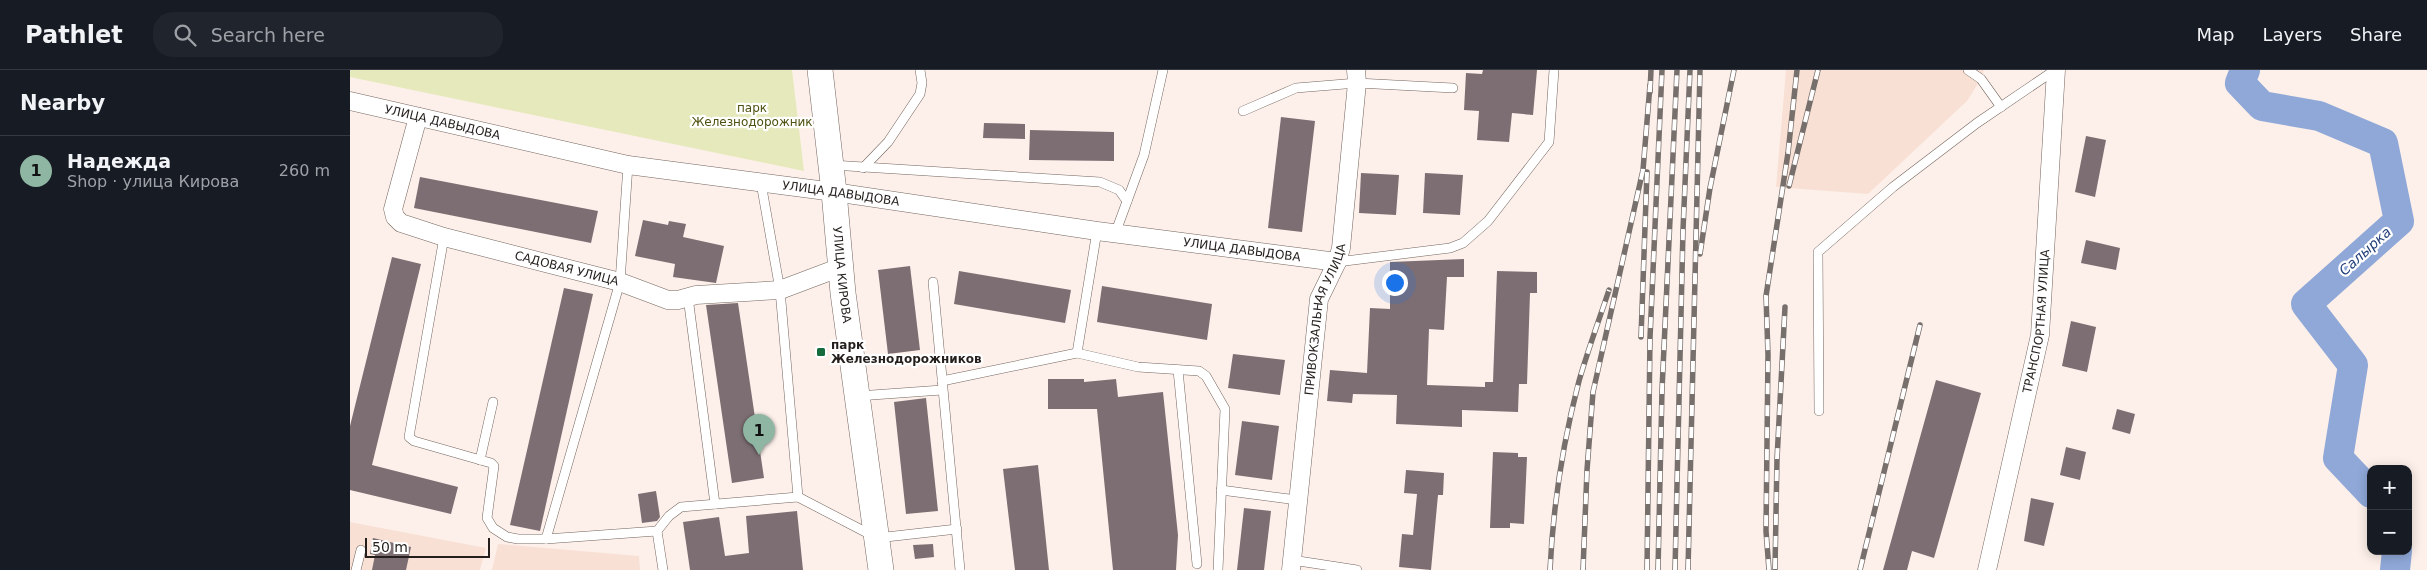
<!DOCTYPE html>
<html lang="en">
<head>
<meta charset="utf-8">
<style>
  :root { --surface:#171b24; --page:#20242c; --text:#f1f3f6; --muted:#9ea1a6; --line:#363941; --accent:#8eb6a2 }
  body { margin:0; font-family:"DejaVu Sans",sans-serif; background:var(--page); color:var(--text) }
  .controls { position:absolute; right:15px; bottom:15px; display:grid; overflow:hidden; border-radius:10px; box-shadow:0 2px 12px #0003 }
  .controls button { width:45px; height:45px; display:grid; place-items:center; padding:0; border:0; border-bottom:1px solid var(--line); background:var(--surface); color:var(--text); font:25px sans-serif }
  .scale { position:absolute; left:15px; bottom:12px; width:125px; box-sizing:border-box; padding-left:5px; border:2px solid #241f1c; border-top:0; font-size:14px; line-height:18px; white-space:nowrap; color:#241f1c; -webkit-text-stroke:4px #fff; paint-order:stroke }
  .you { position:absolute; left:1044px; top:212px; width:18px; height:18px; margin:-12px; border:4px solid #fff; border-radius:50%; background:#1a73e8; box-shadow:0 0 0 8px #1a73e833 }
  .badge { display:grid; place-items:center; width:32px; height:32px; border-radius:50%; background:var(--accent); color:#111; font-size:16px; font-weight:700 }
  .pin { position:absolute; translate:-50% -41px; filter:drop-shadow(0 1px 2px #0008) }
  .pin::after { content:''; position:absolute; top:26px; width:18px; height:15px; background:inherit; clip-path:polygon(0 0,100% 0,50% 100%) }
  .list { margin:0; padding:0; list-style:none }
  h2 { display:flex; justify-content:space-between; align-items:center; height:65px; margin:0; padding:0 20px; font-size:21px }
  h2 small { font-size:16px; font-weight:400; color:var(--muted) }
  .list li { display:grid; grid-template-columns:32px 1fr auto; gap:15px; align-items:center; box-sizing:border-box; height:70px; padding:0 20px; border-top:1px solid var(--line) }
  .list b { display:block; font-size:19px; white-space:nowrap }
  .list p { margin:0; font-size:16px; white-space:nowrap; color:var(--muted) }
  .list em { font-size:16px; font-style:normal; color:var(--muted) }
  .icon { flex:none; width:28px; height:28px; fill:none; stroke:currentColor; stroke-width:2; stroke-linecap:round; stroke-linejoin:round }
  .map { position:relative; flex:none; width:2077px; height:500px; overflow:hidden }
  header { display:flex; align-items:center; gap:30px; box-sizing:border-box; height:70px; padding:0 25px; background:var(--surface); border-bottom:1px solid var(--line) }
  header strong { font-size:24px }
  nav { display:flex; gap:28px; margin-inline-start:auto; font-size:18px }
  .search { width:350px; height:45px; background:var(--page); display:flex; align-items:center; gap:12px; box-sizing:border-box; padding:0 18px; border-radius:20px; color:var(--muted); font-size:19px }
  main { display:flex }
  aside { flex:1; background:var(--surface) }
  .map>svg:first-child { display:block }
  .built { fill:#f8e0d5 }
  .green { fill:#e5e9bb }
  .lines { fill:none; stroke-linecap:round; stroke-linejoin:round }
  .river { stroke:#8fa8d8; stroke-width:30 }
  .building { fill:#7d6e73 }
  .lane-casing { stroke:#73655e; stroke-width:10 }
  .street-casing { stroke:#73655e; stroke-width:19 }
  .secondary-casing { stroke:#73655e; stroke-width:26 }
  .lane { stroke:#fff; stroke-width:9 }
  .street { stroke:#fff; stroke-width:18 }
  .secondary { stroke:#fff; stroke-width:25 }
  .rail-casing { stroke:#776f6b; stroke-width:5.5 }
  .rail { stroke:#fff; stroke-width:4; stroke-dasharray:11; stroke-linecap:butt }
  .poi-dot { fill:#166b3c; stroke:#fff; stroke-width:2 }
  .labels { text-anchor:middle; dominant-baseline:central; stroke-width:4.5; stroke-linejoin:round; paint-order:stroke }
  .park-label { font-size:12px; fill:#4e510f; stroke:#fff }
  .street-label { font-size:12px; fill:#241f1c; stroke:#fff }
  .poi-label { font-size:12px; font-weight:bold; fill:#241f1c; stroke:#fff; text-anchor:start }
  .water-label { font-size:14px; font-style:italic; fill:#23407a; stroke:#fff }
</style>
</head>
<body>
<header>
<strong>Pathlet</strong>
<div class="search"><svg class="icon" aria-label="search" viewBox="0 0 24 24"><circle cx="10" cy="10" r="6"/><path d="M15 15l6 6"/></svg>Search here</div>
<nav><a>Map</a><a>Layers</a><a>Share</a></nav>
</header>
<main>
<aside>
<h2>Nearby<small></small></h2>
<ul class="list">
<li><span class="badge">1</span><div><b>Надежда</b><p>Shop · улица Кирова</p></div><em>260 m</em></li>
</ul>
</aside>
<div class="map">
<svg width="2077" height="500" viewBox="0 0 2077 500">
  <rect width="100%" height="100%" fill="#fdf0ea"/>
  <g class="built">
    <path d="M 1436,0 L 1634,0 L 1631,9 L 1617,31 L 1518,124 L 1426,117 Z"/>
    <path d="M 0,452 L 136,478 L 130,500 L 0,500 Z"/>
    <path d="M 148,474 L 289,486 L 290,500 L 142,500 Z"/>
  </g>
  <path class="green" d="M 0,0 L 442,0 L 454,101 L 0,7 Z"/>
  <g class="lines">
    <g class="river">
      <path d="M 1895,0 L 1890,13 L 1912,36 L 1969,46 L 2033,73 L 2049,151 L 1956,234 L 2003,295 L 1988,388 L 2021,423"/>
      <path d="M 2045,500 L 2047,481"/>
    </g>
  </g>
  <g class="building">
    <path d="M 1133,0 L 1187,0 L 1183,45 L 1162,43 L 1159,72 L 1127,70 L 1129,41 L 1114,40 L 1116,3 L 1132,4 Z"/>
    <path d="M 931,47 L 965,51 L 952,162 L 918,158 Z"/>
    <path d="M 634,53 L 675,54 L 675,69 L 633,68 Z"/>
    <path d="M 680,60 L 764,62 L 764,91 L 679,90 Z"/>
    <path d="M 1736,66 L 1756,70 L 1745,127 L 1725,122 Z"/>
    <path d="M 1011,103 L 1049,105 L 1046,145 L 1009,143 Z"/>
    <path d="M 1075,103 L 1113,105 L 1110,145 L 1073,143 Z"/>
    <path d="M 70,107 L 248,141 L 241,173 L 64,138 Z"/>
    <path d="M 293,150 L 318,155 L 319,151 L 336,154 L 333,167 L 374,176 L 366,213 L 323,207 L 325,194 L 285,186 Z"/>
    <path d="M 1736,170 L 1770,178 L 1766,200 L 1731,193 Z"/>
    <path d="M 42,187 L 71,194 L 22,395 L 108,417 L 101,444 L 0,420 L 0,356 Z"/>
    <path d="M 1114,189 L 1114,207 L 1097,207 L 1094,260 L 1079,259 L 1077,315 L 1135,317 L 1135,312 L 1143,312 L 1147,201 L 1187,202 L 1187,223 L 1180,223 L 1177,314 L 1169,314 L 1168,342 L 1112,340 L 1112,357 L 1046,354 L 1047,325 L 1003,324 L 1002,333 L 977,331 L 980,300 L 1017,303 L 1020,238 L 1040,239 L 1040,192 Z"/>
    <path d="M 560,196 L 570,280 L 538,284 L 528,200 Z"/>
    <path d="M 609,201 L 721,220 L 715,253 L 604,234 Z"/>
    <path d="M 752,216 L 862,234 L 857,270 L 747,252 Z"/>
    <path d="M 214,218 L 243,224 L 190,461 L 160,455 Z"/>
    <path d="M 388,233 L 414,408 L 382,413 L 356,235 Z"/>
    <path d="M 1721,251 L 1746,257 L 1737,302 L 1712,296 Z"/>
    <path d="M 883,284 L 935,290 L 930,325 L 878,318 Z"/>
    <path d="M 698,309 L 734,309 L 734,312 L 766,309 L 768,327 L 813,322 L 828,465 L 826,500 L 763,500 L 747,339 L 698,339 Z"/>
    <path d="M 1586,310 L 1631,323 L 1584,488 L 1562,481 L 1557,500 L 1533,500 Z"/>
    <path d="M 576,328 L 588,441 L 556,444 L 544,332 Z"/>
    <path d="M 1767,339 L 1785,344 L 1780,364 L 1762,359 Z"/>
    <path d="M 892,351 L 929,356 L 922,410 L 885,405 Z"/>
    <path d="M 1716,377 L 1736,382 L 1730,410 L 1710,405 Z"/>
    <path d="M 1143,382 L 1168,383 L 1168,387 L 1177,387 L 1174,454 L 1160,453 L 1160,458 L 1140,458 Z"/>
    <path d="M 688,395 L 699,500 L 665,500 L 653,399 Z"/>
    <path d="M 1056,400 L 1094,403 L 1093,425 L 1088,425 L 1081,500 L 1049,497 L 1052,464 L 1063,465 L 1067,424 L 1054,423 Z"/>
    <path d="M 306,421 L 310,447 L 307,451 L 292,453 L 288,424 Z"/>
    <path d="M 1681,428 L 1704,433 L 1694,476 L 1674,471 Z"/>
    <path d="M 894,438 L 921,441 L 914,500 L 887,500 Z"/>
    <path d="M 447,441 L 453,500 L 340,500 L 333,452 L 369,447 L 375,486 L 399,483 L 396,446 Z"/>
    <path d="M 23,468 L 61,477 L 56,500 L 22,500 L 25,485 L 20,484 Z"/>
    <path d="M 583,474 L 584,487 L 565,489 L 563,475 Z"/>
  </g>
  <g class="lines">
    <defs>
      <g id="lane">
        <path d="M 1618,0 L 1631,9 L 1651,37"/>
        <path d="M 893,41 L 946,18 L 1007,13 L 1103,18"/>
        <path d="M 482,95 L 750,112 L 769,120 L 777,131"/>
        <path d="M 513,98 L 538,72 L 570,24 L 572,13 L 570,0"/>
        <path d="M 411,113 L 430,220 L 448,427"/>
        <path d="M 765,164 L 794,85 L 813,0"/>
        <path d="M 94,167 L 59,367 L 64,371 L 141,393 L 144,396 L 137,448 L 143,458 L 157,467 L 168,469 L 196,469 L 307,461"/>
        <path d="M 987,192 L 1100,178 L 1113,173 L 1138,151 L 1199,72 L 1204,0"/>
        <path d="M 583,212 L 610,500"/>
        <path d="M 338,227 L 365,434"/>
        <path d="M 727,283 L 747,161"/>
        <path d="M 828,300 L 847,494"/>
        <path d="M 592,311 L 727,283 L 788,297 L 849,301 L 856,306 L 875,339 L 868,500"/>
        <path d="M 508,326 L 592,320"/>
        <path d="M 1469,341 L 1468,182 L 1543,117 L 1627,53 L 1705,0"/>
        <path d="M 130,390 L 143,332"/>
        <path d="M 871,420 L 947,430"/>
        <path d="M 196,469 L 270,212 L 278,95"/>
        <path d="M 942,490 L 1007,500"/>
        <path d="M 6,500 L 11,480"/>
        <path d="M 313,500 L 307,461 L 319,446 L 331,437 L 448,427 L 527,468 L 607,459"/>
      </g>
      <g id="street">
        <path id="s1" d="M 0,31 L 278,95 L 484,122 L 747,161 L 987,192"/>
        <path id="s2" d="M 68,47 L 43,139 L 45,147 L 51,153 L 94,167 L 270,212 L 318,230 L 328,230 L 346,225 L 430,220 L 491,197"/>
        <path id="s3" d="M 941,500 L 969,229 L 987,192 L 991,178 L 1007,13 L 1006,0"/>
        <path id="s4" d="M 1637,500 L 1690,265 L 1706,0"/>
      </g>
      <g id="secondary">
        <path id="s5" d="M 470,0 L 484,122 L 493,223 L 531,500"/>
      </g>
    </defs>
    <use href="#lane" class="lane-casing"/>
    <use href="#street" class="street-casing"/>
    <use href="#secondary" class="secondary-casing"/>
    <use href="#lane" class="lane"/>
    <use href="#street" class="street"/>
    <use href="#secondary" class="secondary"/>
    <defs>
      <g id="rail">
        <path d="M 1300,22 L 1301,0"/>
        <path d="M 1439,116 L 1468,0"/>
        <path d="M 1350,184 L 1360,118 L 1384,0"/>
        <path d="M 1291,267 L 1297,102"/>
        <path d="M 1425,499 L 1427,389 L 1435,237"/>
        <path d="M 1200,500 C 1203,437 1213,372 1229,311 C 1238,280 1249,250 1259,220"/>
        <path d="M 1233,500 L 1237,400 L 1243,322 L 1293,100 L 1300,15"/>
        <path d="M 1297,500 L 1300,268 L 1312,0"/>
        <path d="M 1308,500 L 1312,320 L 1327,0"/>
        <path d="M 1325,500 L 1333,160 L 1340,0"/>
        <path d="M 1338,500 L 1350,0"/>
        <path d="M 1419,500 L 1416,461 L 1418,285 L 1416,226 L 1438,83 L 1447,0"/>
        <path d="M 1510,500 L 1570,255"/>
      </g>
    </defs>
    <use href="#rail" class="rail-casing"/>
    <use href="#rail" class="rail"/>
  </g>
  <rect class="poi-dot" x="466" y="277" width="10" height="10" rx="2.5"/>
  <g class="labels">
    <g class="park-label">
      <text x="402" y="38">парк<tspan x="402" dy="14">Железнодорожник</tspan></text>
    </g>
    <g class="street-label">
      <text stroke="none"><textPath href="#s1" startOffset="95">УЛИЦА ДАВЫДОВА</textPath></text>
      <text stroke="none"><textPath href="#s1" startOffset="500">УЛИЦА ДАВЫДОВА</textPath></text>
      <text stroke="none"><textPath href="#s1" startOffset="905">УЛИЦА ДАВЫДОВА</textPath></text>
      <text stroke="none"><textPath href="#s2" startOffset="284">САДОВАЯ УЛИЦА</textPath></text>
      <text stroke="none"><textPath href="#s5" startOffset="206">УЛИЦА КИРОВА</textPath></text>
      <text stroke="none"><textPath href="#s3" startOffset="254">ПРИВОКЗАЛЬНАЯ УЛИЦА</textPath></text>
      <text stroke="none"><textPath href="#s4" startOffset="254">ТРАНСПОРТНАЯ УЛИЦА</textPath></text>
    </g>
    <g class="poi-label">
      <text x="481" y="275">парк<tspan x="481" dy="14">Железнодорожников</tspan></text>
    </g>
    <g class="water-label">
      <text transform="translate(2015 181) rotate(-42)">Салырка</text>
    </g>
  </g>
</svg>
<div class="controls">
<button>+</button>
<button>−</button>
</div>
<div class="scale">50 m</div>
<div class="you"></div>
<div class="pin badge" style="left:409px;top:385px">1</div>
</div>
</main>
</body>
</html>
